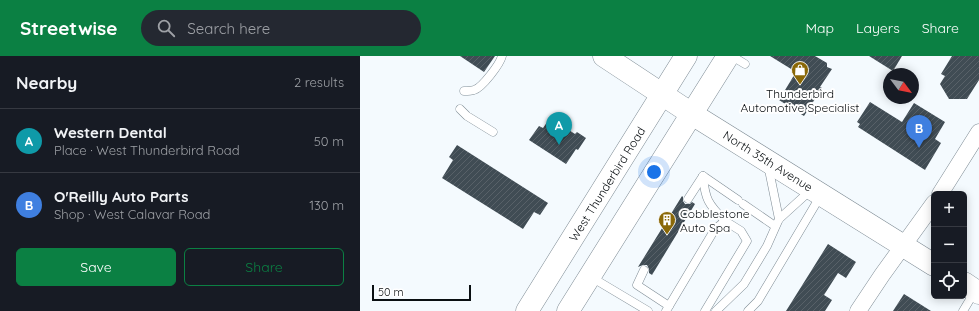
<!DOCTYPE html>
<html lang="en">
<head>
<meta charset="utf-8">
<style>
  :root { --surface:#171b24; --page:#242831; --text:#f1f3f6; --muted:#9ea1a6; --line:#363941; --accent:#0b8043 }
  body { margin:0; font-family:Quicksand,sans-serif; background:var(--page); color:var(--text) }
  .controls { position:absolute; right:12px; bottom:12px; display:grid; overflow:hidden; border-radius:6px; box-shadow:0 2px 10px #0003 }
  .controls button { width:36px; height:36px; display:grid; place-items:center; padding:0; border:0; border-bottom:1px solid var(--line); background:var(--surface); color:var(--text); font:20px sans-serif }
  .compass { position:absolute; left:523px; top:12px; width:36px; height:36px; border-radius:50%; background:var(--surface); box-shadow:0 2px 10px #0003; rotate:122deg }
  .scale { position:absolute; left:12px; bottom:10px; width:99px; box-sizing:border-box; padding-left:4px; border:2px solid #0a0f12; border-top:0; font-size:11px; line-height:14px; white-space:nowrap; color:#0a0f12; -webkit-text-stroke:3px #fff; paint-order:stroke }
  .you { position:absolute; left:294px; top:116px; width:14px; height:14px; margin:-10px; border:3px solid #fff; border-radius:50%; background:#1a73e8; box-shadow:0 0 0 6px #1a73e833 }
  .badge { display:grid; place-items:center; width:26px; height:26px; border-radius:50%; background:var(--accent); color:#fff; font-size:13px; font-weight:700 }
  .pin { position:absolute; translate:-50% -33px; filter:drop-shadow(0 1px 2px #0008) }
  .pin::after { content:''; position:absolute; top:21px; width:14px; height:12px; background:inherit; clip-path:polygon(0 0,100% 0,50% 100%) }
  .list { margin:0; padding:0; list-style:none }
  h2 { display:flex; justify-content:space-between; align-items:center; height:52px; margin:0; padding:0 16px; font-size:17px }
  h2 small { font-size:13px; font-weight:400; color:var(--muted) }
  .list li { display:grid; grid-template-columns:26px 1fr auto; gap:12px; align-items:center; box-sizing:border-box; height:64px; padding:0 16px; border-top:1px solid var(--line) }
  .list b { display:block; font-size:15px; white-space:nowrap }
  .list p { margin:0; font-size:13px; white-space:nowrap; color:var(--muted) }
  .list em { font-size:13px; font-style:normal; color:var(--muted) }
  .actions { display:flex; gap:8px; padding:12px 16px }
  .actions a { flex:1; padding:9px 0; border:1px solid var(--accent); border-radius:6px; text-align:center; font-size:14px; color:var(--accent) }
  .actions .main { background:var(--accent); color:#fff }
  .icon { flex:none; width:22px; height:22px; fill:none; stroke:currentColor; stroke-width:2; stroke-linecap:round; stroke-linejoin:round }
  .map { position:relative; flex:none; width:619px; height:255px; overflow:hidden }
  header { display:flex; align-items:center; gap:24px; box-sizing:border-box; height:56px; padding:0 20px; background:var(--accent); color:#fff }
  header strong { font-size:19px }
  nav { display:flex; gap:22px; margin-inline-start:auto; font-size:14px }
  .search { width:280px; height:36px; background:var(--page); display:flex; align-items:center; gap:10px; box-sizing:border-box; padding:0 14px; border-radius:22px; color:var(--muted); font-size:15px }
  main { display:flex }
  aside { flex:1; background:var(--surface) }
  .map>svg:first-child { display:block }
  .building { fill:url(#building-hatch) }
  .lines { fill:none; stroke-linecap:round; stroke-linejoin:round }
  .service-casing { stroke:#7f8c95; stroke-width:9 }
  .minor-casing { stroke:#7f8c95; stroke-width:17 }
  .secondary-casing { stroke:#7f8c95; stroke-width:23 }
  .service { stroke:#fff; stroke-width:8 }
  .minor { stroke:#fff; stroke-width:16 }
  .secondary { stroke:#fff; stroke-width:22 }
  .labels { text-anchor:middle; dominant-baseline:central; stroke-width:4; stroke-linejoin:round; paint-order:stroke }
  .poi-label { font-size:12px; fill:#0a0f12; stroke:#fff }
  .street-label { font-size:12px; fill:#0a0f12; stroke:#fff }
</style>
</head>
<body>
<header>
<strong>Streetwise</strong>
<div class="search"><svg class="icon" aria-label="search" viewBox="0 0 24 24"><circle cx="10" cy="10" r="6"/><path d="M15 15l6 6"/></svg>Search here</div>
<nav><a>Map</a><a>Layers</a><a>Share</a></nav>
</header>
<main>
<aside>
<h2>Nearby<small>2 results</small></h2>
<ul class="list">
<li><span class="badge" style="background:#0f9aa8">A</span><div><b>Western Dental</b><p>Place · West Thunderbird Road</p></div><em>50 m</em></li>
<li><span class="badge" style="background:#3f7fe0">B</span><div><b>O'Reilly Auto Parts</b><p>Shop · West Calavar Road</p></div><em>130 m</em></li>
</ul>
<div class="actions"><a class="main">Save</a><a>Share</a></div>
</aside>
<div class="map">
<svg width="619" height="255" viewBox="0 0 619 255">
  <defs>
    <pattern id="building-hatch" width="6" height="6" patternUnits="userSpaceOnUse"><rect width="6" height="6" fill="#404c54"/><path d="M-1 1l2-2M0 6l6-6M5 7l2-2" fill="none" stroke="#586168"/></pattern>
  </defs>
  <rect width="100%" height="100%" fill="#f4fafe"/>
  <g class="building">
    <path d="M 100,0 L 135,0 L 124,16 Z"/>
    <path d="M 410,0 L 455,0 L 467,7 L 467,11 L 472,13 L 460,31 L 462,32 L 444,60 L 419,44 L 436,16 Z"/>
    <path d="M 509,0 L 542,0 L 533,15 Z"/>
    <path d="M 592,0 L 619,0 L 619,24 L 607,43 L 589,43 L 580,28 L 585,20 L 581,18 Z"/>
    <path d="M 510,46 L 542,66 L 554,47 L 585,66 L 575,83 L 581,87 L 565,114 L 498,71 L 500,68 L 497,66 Z"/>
    <path d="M 190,62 L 215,78 L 217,76 L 226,82 L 218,94 L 216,93 L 206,108 L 169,84 L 179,70 L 183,72 Z"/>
    <path d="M 97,89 L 188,147 L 180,159 L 174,156 L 163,173 L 82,122 L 93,104 L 89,101 Z"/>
    <path d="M 322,140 L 323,141 L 323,145 L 325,148 L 330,148 L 332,146 L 335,148 L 292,219 L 289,217 L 289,213 L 287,209 L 283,209 L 278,211 Z"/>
    <path d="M 468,188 L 496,206 L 486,222 L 478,217 L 464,239 L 472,244 L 465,255 L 426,255 Z"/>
    <path d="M 544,238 L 571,255 L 533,255 Z"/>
  </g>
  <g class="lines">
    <defs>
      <g id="service">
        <path d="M 372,0 L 385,8"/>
        <path d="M 104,35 C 107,35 111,35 114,34 C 122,32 140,8 142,0"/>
        <path d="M 100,53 L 107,60 L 133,76"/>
        <path d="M 408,109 L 419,163"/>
        <path d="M 343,120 C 345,143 348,148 365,165"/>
        <path d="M 343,120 L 378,144"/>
        <path d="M 328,143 L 343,120"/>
        <path d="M 383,148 L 415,170"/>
        <path d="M 284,214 L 277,229 L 309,250"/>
        <path d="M 231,221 L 288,255"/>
        <path d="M 306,255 L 355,173 L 365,165 L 381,175 L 387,185 L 345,255"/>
        <path d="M 356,255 L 384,228 L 407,190 L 419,163 L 452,133"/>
        <path d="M 388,255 L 398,245 L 461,139"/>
        <path d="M 603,255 L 615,235"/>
      </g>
      <g id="minor">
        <path d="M 580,138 L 619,76"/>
        <path d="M 498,255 L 522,219 L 574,147"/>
      </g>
      <g id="secondary">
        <path d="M 244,0 L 332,58 L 574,209"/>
        <path d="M 604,227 L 619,237"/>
        <path d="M 167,255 L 326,0"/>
        <path d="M 208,255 L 368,0"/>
      </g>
    </defs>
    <use href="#service" class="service-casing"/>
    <use href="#minor" class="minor-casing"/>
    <use href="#secondary" class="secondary-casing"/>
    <use href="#service" class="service"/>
    <use href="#minor" class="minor"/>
    <use href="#secondary" class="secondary"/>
  </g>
  <defs>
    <symbol id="shop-pin" viewBox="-11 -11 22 30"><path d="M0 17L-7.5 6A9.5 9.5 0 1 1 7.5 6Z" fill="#8a6807" stroke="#fff"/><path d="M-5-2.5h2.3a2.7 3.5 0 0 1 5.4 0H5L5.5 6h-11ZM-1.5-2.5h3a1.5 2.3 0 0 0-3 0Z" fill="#fff"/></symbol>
    <symbol id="building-pin" viewBox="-11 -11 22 30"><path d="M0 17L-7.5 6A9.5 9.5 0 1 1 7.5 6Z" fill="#8a6807" stroke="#fff"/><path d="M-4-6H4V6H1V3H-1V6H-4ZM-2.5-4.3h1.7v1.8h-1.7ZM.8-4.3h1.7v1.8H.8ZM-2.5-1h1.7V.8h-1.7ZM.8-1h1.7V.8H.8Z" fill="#fff"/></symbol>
  </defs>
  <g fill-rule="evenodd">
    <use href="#shop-pin" x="430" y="4" width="20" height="27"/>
    <use href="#building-pin" x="297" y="154" width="20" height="27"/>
  </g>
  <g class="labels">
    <g class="poi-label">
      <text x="440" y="37">Thunderbird<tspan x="440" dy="14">Automotive Specialist</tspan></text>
      <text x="320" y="157" text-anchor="start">Cobblestone<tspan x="320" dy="14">Auto Spa</tspan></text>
    </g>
    <g class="street-label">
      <text transform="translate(408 105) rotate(32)">North 35th Avenue</text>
      <text transform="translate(247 128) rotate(-58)">West Thunderbird Road</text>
    </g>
  </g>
</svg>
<div class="controls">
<button>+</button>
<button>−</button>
<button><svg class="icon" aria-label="locate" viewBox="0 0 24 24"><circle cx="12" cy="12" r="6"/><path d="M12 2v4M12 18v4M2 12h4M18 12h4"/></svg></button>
</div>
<svg class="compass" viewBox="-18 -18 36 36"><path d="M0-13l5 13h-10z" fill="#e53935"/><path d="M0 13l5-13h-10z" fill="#9ea1a6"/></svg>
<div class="scale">50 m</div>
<div class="you"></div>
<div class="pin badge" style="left:199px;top:89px;background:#0f9aa8">A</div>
<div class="pin badge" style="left:559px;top:92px;background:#3f7fe0">B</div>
</div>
</main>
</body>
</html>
